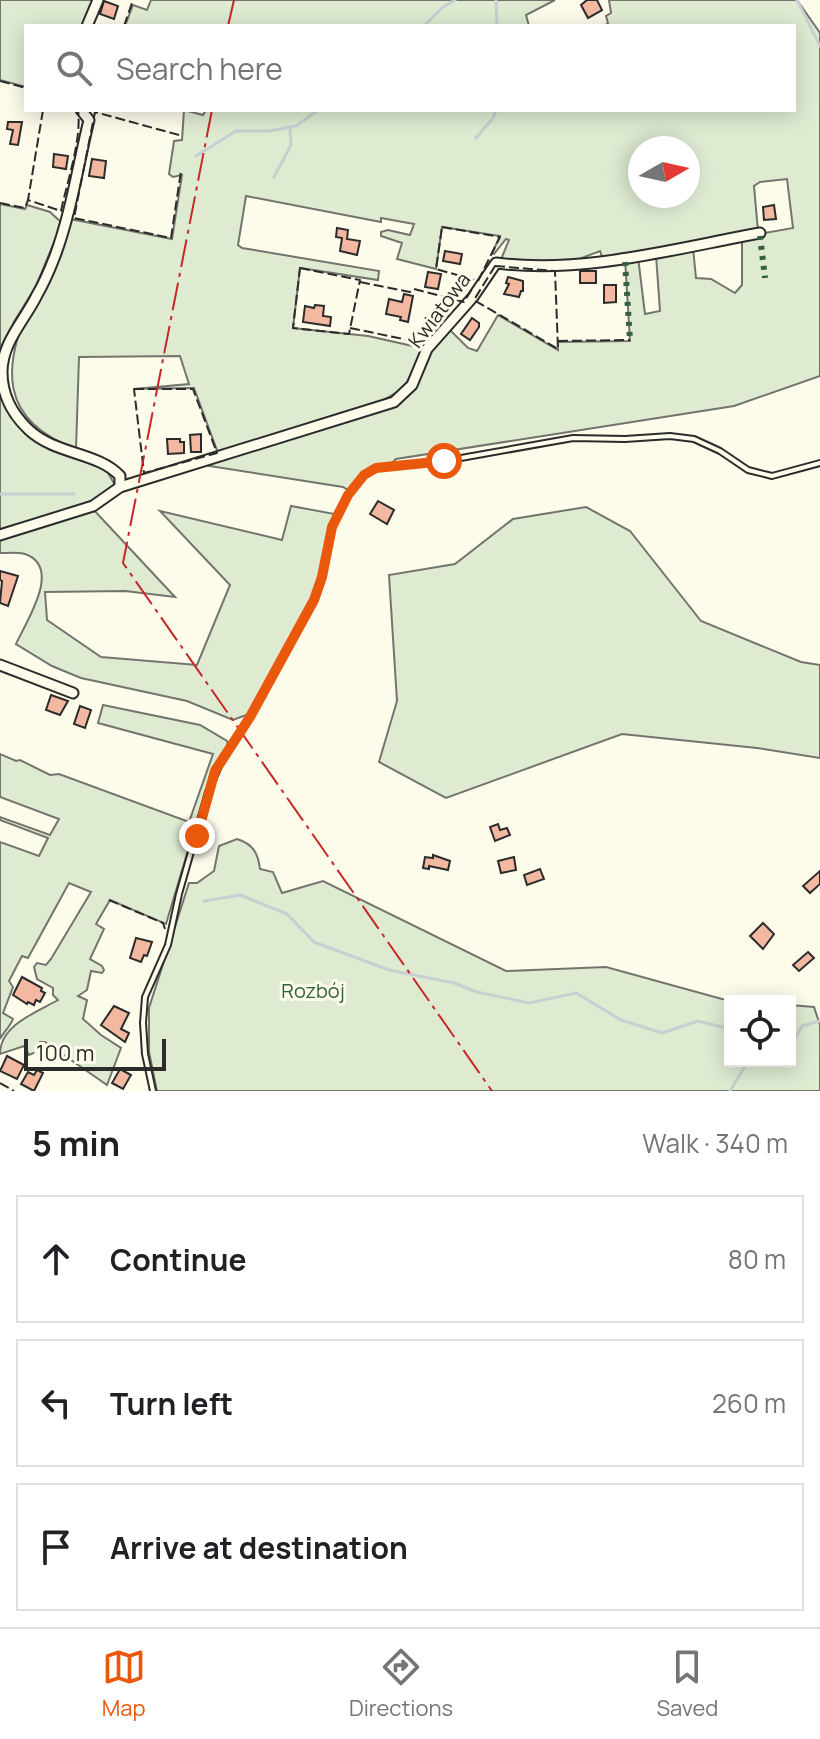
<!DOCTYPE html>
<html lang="en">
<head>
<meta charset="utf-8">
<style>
  :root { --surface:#fff; --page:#f6f6f6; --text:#202124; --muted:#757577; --line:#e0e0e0; --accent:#ea580c }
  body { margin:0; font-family:Manrope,sans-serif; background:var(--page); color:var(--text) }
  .controls { position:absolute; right:24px; bottom:24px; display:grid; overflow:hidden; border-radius:0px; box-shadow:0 4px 20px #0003 }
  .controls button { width:72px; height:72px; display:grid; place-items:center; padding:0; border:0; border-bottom:2px solid var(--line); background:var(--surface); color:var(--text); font:40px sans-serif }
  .compass { position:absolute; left:628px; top:136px; width:72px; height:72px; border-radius:50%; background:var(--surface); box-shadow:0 4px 20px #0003; rotate:81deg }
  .scale { position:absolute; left:24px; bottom:20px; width:142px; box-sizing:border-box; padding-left:8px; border:4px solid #2b2b2b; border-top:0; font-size:22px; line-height:28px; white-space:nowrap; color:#2b2b2b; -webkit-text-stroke:6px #fdfbea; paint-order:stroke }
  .stop { position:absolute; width:24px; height:24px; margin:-18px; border:6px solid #ea580c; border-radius:50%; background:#fff }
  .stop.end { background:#ea580c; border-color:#fff; box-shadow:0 2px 8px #0008 }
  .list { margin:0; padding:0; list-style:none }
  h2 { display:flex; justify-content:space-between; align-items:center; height:104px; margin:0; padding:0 32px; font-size:34px }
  h2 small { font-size:26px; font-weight:400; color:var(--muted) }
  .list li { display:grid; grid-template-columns:52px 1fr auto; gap:24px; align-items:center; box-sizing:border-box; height:128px; margin:0 16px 16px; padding:0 16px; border:2px solid var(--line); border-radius:0px }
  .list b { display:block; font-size:30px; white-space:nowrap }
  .list em { font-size:26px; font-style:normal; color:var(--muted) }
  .icon { flex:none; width:44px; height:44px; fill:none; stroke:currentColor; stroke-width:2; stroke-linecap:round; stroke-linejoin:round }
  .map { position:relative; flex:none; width:820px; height:1091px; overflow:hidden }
  .search { position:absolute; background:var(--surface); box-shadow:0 4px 20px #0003; left:24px; right:24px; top:24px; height:88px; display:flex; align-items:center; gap:20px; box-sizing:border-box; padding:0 28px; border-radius:0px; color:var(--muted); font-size:30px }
  .sheet { height:536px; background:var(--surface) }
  nav { display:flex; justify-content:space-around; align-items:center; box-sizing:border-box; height:112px; border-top:2px solid var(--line); background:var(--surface); font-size:22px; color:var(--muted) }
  nav a { display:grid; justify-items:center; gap:4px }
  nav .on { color:var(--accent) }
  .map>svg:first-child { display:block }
  .green { fill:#deebd1; stroke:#74746e; stroke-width:2; fill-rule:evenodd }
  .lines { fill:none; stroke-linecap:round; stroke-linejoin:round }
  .stream { stroke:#c7d0d0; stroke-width:3 }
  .building { fill:#f2b8a0; stroke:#2b2b2b; stroke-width:2 }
  .service-casing { stroke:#2b2b2b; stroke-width:8 }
  .minor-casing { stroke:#2b2b2b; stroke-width:13 }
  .service { stroke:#fdfbea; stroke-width:4 }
  .minor { stroke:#fdfbea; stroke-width:9 }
  .hedge { stroke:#34623c; stroke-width:6; stroke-dasharray:4 6; stroke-linecap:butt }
  .fence { stroke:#2b2b2b; stroke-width:2; stroke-dasharray:10 4; stroke-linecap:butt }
  .power { stroke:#c62828; stroke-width:2; stroke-dasharray:28 6 4 6; stroke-linecap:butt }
  .route { stroke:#ea580c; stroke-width:10 }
  .labels { text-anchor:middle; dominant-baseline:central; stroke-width:6; stroke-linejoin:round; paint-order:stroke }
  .street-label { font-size:20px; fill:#2b2b2b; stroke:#fdfbea }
  .park-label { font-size:20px; fill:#34623c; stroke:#fdfbea }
</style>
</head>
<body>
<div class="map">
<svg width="820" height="1091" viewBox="0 0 820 1091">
  <rect width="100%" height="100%" fill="#fdfbea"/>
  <g class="green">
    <path d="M 0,0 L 93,0 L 84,26 L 26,26 L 26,87 L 0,80 Z"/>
    <path d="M 151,0 L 555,0 L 526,15 L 529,26 L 125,26 L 133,5 L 147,10 Z"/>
    <path d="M 609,0 L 797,0 L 820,33 L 820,376 L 734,406 L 396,459 L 392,463 L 363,473 L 345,497 L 328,531 L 315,592 L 249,714 L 233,720 L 187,701 L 81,678 L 52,666 L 16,644 C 26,622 63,567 25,554 C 18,552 8,553 0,553 L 0,536 L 92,508 L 175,597 L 125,591 L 45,592 L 47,620 L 101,657 L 197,665 L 230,585 L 160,511 L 282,540 L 291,506 L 334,514 L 348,490 L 343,487 L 197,464 L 395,403 L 447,327 L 468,348 L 477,351 L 498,315 L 558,350 L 558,342 L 630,341 L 625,259 L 638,257 L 645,314 L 660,311 L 656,255 L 693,248 L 696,278 L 711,279 L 735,293 L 742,285 L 742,237 L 793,228 L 787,179 L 760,182 L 754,186 L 758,231 L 670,248 L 602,257 L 600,251 L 566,264 L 503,261 L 502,257 L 509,240 L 506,239 L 494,254 L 492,253 L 500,236 L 442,227 L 436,269 L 397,259 L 402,243 L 381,236 L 381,232 L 388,230 L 410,235 L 414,224 L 381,218 L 381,222 L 246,196 L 238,245 L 242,248 L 379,271 L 378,280 L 300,268 L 293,328 L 368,336 L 417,347 L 422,353 L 404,388 L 380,402 L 218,453 L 194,388 L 134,389 L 189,384 L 180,356 L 79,357 L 76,449 C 0,421 0,368 33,298 C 45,272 58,245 70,219 L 172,239 L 182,175 L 173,177 L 169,174 L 174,141 L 182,140 L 184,110 L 203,115 L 206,110 L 794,110 L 794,26 L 604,26 L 608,23 L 606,16 L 611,13 ZM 640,148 L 688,148 L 688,196 L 640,196 Z"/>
    <path d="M 0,204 L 25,209 L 27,205 L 50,212 L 62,223 L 36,286 L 14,322 L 0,365 Z"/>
    <path d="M 0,389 L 27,432 L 104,466 L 115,485 L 92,502 L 0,529 Z"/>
    <path d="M 586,507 L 630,531 L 701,621 L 801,662 L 820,665 L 820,758 L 757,748 L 622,734 L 446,798 L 379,762 L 397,701 L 389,575 L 455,564 L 513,519 Z"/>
    <path d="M 103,705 L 200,725 L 227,741 L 228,745 L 213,767 L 166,924 L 110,900 L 96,924 L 104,929 L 90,959 L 102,966 L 104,970 L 102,973 L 91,971 L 87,990 L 78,996 L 87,1000 L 83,1019 L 101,1035 L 121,1048 L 107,1085 L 45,1042 L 40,1042 L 36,1052 L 29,1055 L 24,1046 L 0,1054 C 0,1025 37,1012 58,1000 L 53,995 L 53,988 L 37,979 L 34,967 L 37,963 L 46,965 L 51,959 L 91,892 L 69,883 L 28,958 L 22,956 L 9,981 L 13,987 L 3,1013 L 13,1019 C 10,1027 4,1031 0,1039 L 0,842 L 39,856 L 48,838 L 0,820 L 0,817 L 50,835 L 59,819 L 0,797 L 0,754 L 16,761 L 20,760 L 50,775 L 59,774 L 189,822 L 213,754 L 98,723 Z"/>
    <path d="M 237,839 C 253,844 258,853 260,869 L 273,872 L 282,893 L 323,881 L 506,971 L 606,967 L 722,999 L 745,1001 L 730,1001 L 730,1061 L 790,1061 L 790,1005 L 814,1007 L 820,1025 L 820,1091 L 157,1091 L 149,1052 L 149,1008 L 189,883 L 197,883 L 214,871 L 219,846 Z"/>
  </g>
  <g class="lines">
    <g class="stream">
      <path d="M 496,0 L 497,26"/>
      <path d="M 797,0 L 820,46"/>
      <path d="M 424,26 L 443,7 L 455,0"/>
      <path d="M 476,138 L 493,118 L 496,110"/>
      <path d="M 196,156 L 236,131 L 269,131 L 296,126 L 318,110"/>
      <path d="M 274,177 L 291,145 L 290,127"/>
      <path d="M 0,494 L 74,494"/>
      <path d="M 204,901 L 240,895 L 287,914 L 314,942 L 389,970 L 454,983 L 477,992 L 529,1003 L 576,993 L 621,1020 L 662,1033 L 698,1021 L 730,1029"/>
      <path d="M 790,1047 L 802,1026 L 820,1021"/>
      <path d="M 730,1091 L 748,1061"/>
    </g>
  </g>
  <g class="building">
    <path d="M 597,0 L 602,10 L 588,18 L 581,5 L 587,0 Z"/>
    <path d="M 104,1 L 118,6 L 114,19 L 100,14 Z"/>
    <path d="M 8,122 L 22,122 L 18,145 L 10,144 L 13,130 L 7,129 Z"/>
    <path d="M 54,154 L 68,156 L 66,169 L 53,167 Z"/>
    <path d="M 92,159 L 106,161 L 104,178 L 89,176 Z"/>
    <path d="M 774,205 L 776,219 L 764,220 L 763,207 Z"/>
    <path d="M 337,228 L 348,230 L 347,239 L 360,241 L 357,255 L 340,251 L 342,238 L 336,237 Z"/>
    <path d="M 445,251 L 462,254 L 460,264 L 443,261 Z"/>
    <rect x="580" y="271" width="16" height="12"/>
    <path d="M 428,272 L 441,274 L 438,289 L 425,287 Z"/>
    <path d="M 508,277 L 523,281 L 523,291 L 521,291 L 519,297 L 504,294 L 509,284 L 506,283 Z"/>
    <path d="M 604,285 L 616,285 L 616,302 L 604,303 Z"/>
    <path d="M 404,294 L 413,296 L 408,322 L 400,320 L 401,317 L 386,314 L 389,299 L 402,302 Z"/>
    <path d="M 315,305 L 324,306 L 323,316 L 331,317 L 330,326 L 303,322 L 305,306 L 314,308 Z"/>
    <path d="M 472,318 L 479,323 L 479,327 L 470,340 L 461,334 Z"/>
    <path d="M 201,434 L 201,452 L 191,452 L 190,435 Z"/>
    <path d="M 167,439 L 180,439 L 180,442 L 184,442 L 184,453 L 168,454 Z"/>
    <path d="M 378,501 L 394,510 L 387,524 L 370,514 Z"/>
    <path d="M 0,571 L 18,576 L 8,606 L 0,603 L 2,581 L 0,580 Z"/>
    <path d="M 51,695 L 68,701 L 60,715 L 46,710 Z"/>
    <path d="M 80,706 L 91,710 L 85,728 L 74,724 Z"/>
    <path d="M 498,824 L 500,830 L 507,828 L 510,835 L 495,841 L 490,827 Z"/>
    <path d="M 433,855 L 450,861 L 448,870 L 429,866 L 429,869 L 423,868 L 425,857 L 433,858 Z"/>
    <path d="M 514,857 L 516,870 L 501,873 L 498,861 Z"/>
    <path d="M 540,869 L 544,879 L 527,885 L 524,875 Z"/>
    <path d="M 820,871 L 820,884 L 810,893 L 803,886 Z"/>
    <path d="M 763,923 L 774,934 L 763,949 L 750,936 Z"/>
    <path d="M 136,938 L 152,942 L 147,956 L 144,955 L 141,962 L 130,958 Z"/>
    <path d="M 808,952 L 814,958 L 799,971 L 793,965 Z"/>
    <path d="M 22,977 L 42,988 L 41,991 L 45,993 L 40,1002 L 36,1000 L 34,1005 L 28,1002 L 27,1004 L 13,995 Z"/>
    <path d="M 114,1006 L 129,1013 L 121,1029 L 129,1033 L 125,1042 L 101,1025 Z"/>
    <path d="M 7,1056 L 24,1065 L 17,1079 L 0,1071 Z"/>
    <path d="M 120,1069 L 131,1075 L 123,1089 L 112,1083 Z"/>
    <path d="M 37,1070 L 43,1073 L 34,1091 L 21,1084 L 28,1072 L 34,1075 Z"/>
  </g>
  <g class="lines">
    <defs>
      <path id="service" d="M 153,1091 L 145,1054 L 143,1023 L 145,997 L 168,945 L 179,894 L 208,792 L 222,759 L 250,717 L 314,600 L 322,577 L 332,527 L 348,495 L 364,475 L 376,468 L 444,461 L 573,438 L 625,439 L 670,436 L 694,439 L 720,451 L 748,470 L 772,476 L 820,463"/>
      <g id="minor">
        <path d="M 87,26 L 98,0"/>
        <path d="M 81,110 L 89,120 C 78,165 71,213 55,256 C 50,269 44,283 37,295 C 25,320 2,342 2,372 C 2,395 12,414 29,430 C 56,455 98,452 120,476 L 120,487"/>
        <path d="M 0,535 L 93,506 L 120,487 L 394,402 L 412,385 L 427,349 L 473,297 L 496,263 C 584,274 673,249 760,233"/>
        <path d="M 0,665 L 73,693"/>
      </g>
    </defs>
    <use href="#service" class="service-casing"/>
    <use href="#minor" class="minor-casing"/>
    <use href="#service" class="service"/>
    <use href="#minor" class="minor"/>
    <g class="hedge">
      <path d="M 760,236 L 765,278"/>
      <path d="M 625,262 L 630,340"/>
    </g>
    <g class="fence">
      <path d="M 124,26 L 133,0"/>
      <path d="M 0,81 L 26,88"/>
      <path d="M 43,110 L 28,200 L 61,211 C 67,182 82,139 78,110"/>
      <path d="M 179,135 L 95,112 L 74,218 L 171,238 L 181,171"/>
      <path d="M 0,203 L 25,208 L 28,200"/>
      <path d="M 442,227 L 500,237 L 478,281 L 436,269 Z"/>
      <path d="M 495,266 L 555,271 L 558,349 L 474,300 Z"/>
      <path d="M 300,268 L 360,280 L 349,334 L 293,328 Z"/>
      <path d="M 360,282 L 410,292 L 414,289 L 464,302 L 472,289 L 466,284 L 468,278"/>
      <path d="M 350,328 L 423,343 L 432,331 L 430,328 L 456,299"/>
      <path d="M 558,341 L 630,340"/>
      <path d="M 134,389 L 193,389 L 217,453 L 144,473 Z"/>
      <path d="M 109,900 L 163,923 L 165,929"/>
      <path d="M 0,1083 L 14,1091"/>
    </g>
    <g class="power">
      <path d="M 228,26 L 234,0"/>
      <path d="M 212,110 L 123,563 L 492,1091"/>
    </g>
  </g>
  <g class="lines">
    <path class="route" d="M 197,836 L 215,771 L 250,717 L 314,600 L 322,577 L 332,527 L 348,495 L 364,475 L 376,468 L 444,461"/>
  </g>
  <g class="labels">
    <g class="street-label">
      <text transform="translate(439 310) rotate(-53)">Kwiatowa</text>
    </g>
    <g class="park-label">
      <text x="313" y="990">Rozbój</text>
    </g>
  </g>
</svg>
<div class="controls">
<button><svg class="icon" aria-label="locate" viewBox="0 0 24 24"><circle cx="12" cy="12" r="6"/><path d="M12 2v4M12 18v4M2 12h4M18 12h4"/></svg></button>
</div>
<svg class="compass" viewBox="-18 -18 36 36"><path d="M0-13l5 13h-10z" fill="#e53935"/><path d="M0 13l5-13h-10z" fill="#757577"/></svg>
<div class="scale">100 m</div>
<div class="stop" style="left:444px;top:461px"></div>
<div class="stop end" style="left:197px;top:836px"></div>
<div class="search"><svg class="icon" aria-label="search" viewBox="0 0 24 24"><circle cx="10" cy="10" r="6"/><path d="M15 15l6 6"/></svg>Search here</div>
</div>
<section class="sheet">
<h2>5 min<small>Walk · 340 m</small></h2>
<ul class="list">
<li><svg class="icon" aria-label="ahead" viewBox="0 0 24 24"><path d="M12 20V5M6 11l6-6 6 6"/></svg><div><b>Continue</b></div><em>80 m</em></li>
<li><svg class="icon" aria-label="left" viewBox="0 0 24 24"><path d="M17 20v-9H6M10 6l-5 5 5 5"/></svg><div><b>Turn left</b></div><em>260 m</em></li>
<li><svg class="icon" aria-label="arrive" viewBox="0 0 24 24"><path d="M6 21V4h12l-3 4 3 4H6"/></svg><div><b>Arrive at destination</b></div></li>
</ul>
</section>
<nav>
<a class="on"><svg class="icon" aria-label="map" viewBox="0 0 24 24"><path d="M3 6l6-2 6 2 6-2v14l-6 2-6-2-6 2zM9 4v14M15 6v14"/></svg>Map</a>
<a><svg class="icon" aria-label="directions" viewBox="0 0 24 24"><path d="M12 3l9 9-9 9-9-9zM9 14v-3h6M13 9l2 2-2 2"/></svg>Directions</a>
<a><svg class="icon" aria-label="saved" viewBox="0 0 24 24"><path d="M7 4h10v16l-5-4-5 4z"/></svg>Saved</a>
</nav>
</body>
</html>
